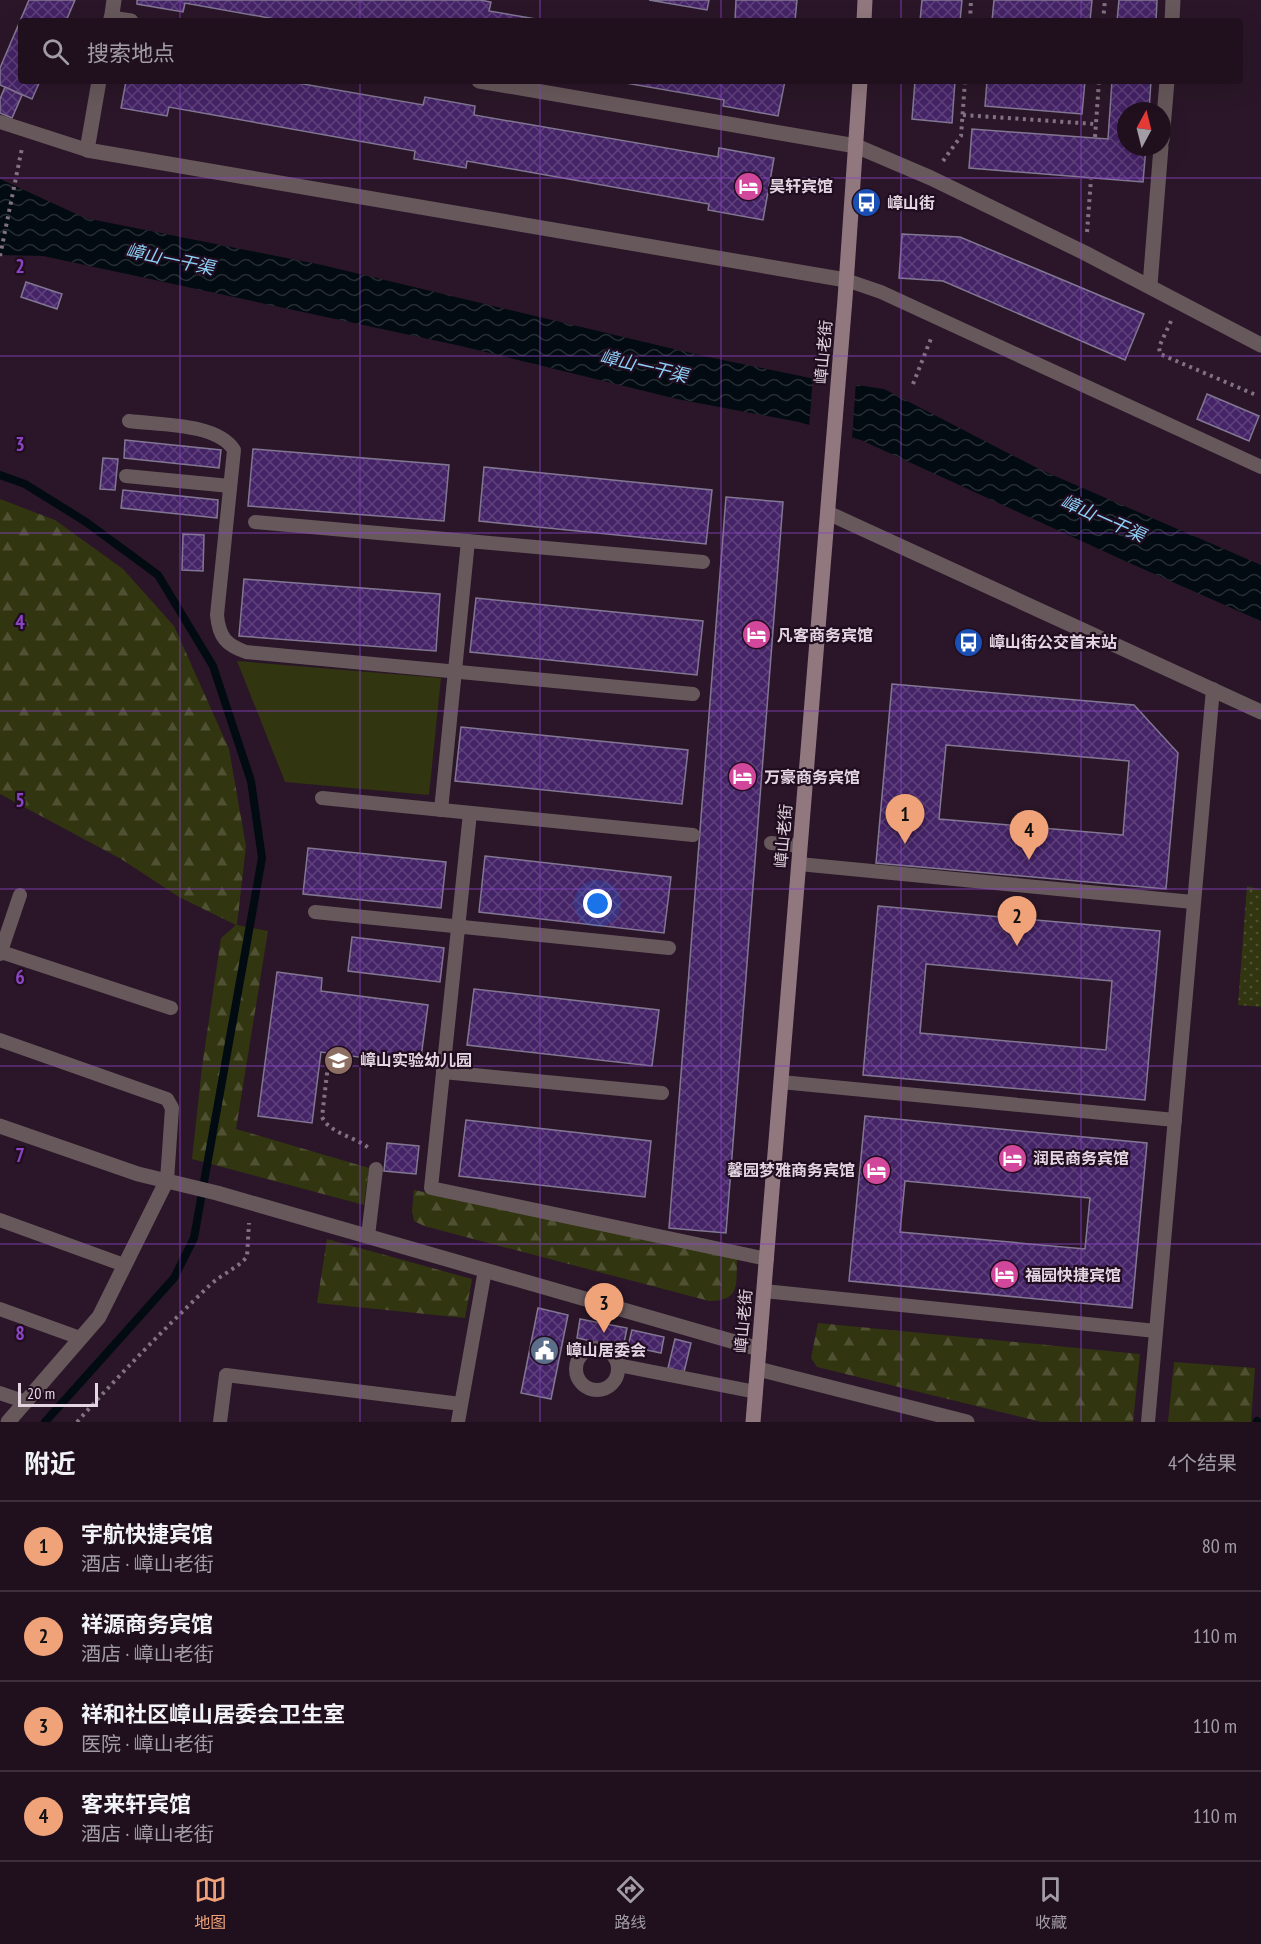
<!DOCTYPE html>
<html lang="zh">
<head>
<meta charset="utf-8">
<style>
  :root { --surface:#20101e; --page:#281927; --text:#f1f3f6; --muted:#a29da4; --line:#3d303c; --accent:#f0a279 }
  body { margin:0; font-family:"PT Sans Narrow","Noto Sans SC",sans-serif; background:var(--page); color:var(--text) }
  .compass { position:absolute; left:1117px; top:102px; width:54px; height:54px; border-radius:50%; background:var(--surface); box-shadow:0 6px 24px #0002; rotate:7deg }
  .scale { position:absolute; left:18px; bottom:15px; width:80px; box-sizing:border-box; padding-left:6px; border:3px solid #e3d5e1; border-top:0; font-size:16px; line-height:21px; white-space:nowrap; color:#e3d5e1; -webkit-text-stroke:4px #200d1f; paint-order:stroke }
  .you { position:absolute; left:598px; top:904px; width:21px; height:21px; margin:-15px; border:4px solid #fff; border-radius:50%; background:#1a73e8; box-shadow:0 0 0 9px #1a73e833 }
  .badge { display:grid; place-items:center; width:39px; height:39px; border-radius:50%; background:var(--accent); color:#111; font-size:20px; font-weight:700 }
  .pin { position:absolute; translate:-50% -50px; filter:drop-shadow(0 2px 3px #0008) }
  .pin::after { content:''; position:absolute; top:32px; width:21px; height:18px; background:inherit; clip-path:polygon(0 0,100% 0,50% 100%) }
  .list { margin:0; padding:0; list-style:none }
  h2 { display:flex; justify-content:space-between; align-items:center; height:78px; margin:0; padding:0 24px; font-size:26px }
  h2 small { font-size:20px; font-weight:400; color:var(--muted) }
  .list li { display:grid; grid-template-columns:39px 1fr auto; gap:18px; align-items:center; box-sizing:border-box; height:90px; padding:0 24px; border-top:2px solid var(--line) }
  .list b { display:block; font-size:22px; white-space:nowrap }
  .list p { margin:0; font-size:20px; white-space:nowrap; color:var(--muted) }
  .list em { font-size:20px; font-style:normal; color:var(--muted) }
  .icon { flex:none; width:33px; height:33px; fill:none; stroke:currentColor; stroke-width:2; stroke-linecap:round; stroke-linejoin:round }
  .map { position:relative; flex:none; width:1261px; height:1422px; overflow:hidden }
  .search { position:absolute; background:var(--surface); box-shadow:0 6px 24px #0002; left:18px; right:18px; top:18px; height:66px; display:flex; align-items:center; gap:15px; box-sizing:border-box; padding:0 21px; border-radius:6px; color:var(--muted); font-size:22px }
  .sheet { height:438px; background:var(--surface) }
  nav { display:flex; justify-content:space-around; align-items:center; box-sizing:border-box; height:84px; border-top:2px solid var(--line); background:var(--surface); font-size:16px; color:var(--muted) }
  nav a { display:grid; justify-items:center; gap:3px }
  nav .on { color:var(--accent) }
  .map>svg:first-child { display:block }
  .grass { fill:#313510 }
  .forest { fill:url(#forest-firs) }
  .garden { fill:url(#garden-dots) }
  .water { fill:url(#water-waves) }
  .pier { fill:#2a1628 }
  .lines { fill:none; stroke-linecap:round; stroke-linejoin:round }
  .stream { stroke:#020b11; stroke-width:8 }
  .building { fill:url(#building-cross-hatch); stroke:#827793; stroke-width:1.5; fill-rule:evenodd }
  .path { stroke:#827180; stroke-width:4; stroke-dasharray:3 4.5; stroke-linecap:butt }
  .lane { stroke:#67585b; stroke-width:14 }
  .street { stroke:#67585b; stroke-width:15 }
  .secondary { stroke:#90787e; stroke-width:15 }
  .grid { fill:none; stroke:#8b45c4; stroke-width:1.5; stroke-opacity:0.55 }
  .labels { text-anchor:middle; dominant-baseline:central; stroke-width:4.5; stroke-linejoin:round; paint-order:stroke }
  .poi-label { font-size:16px; font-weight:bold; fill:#e3d5e1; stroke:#200d1f; text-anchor:start }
  .street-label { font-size:16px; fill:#e3d5e1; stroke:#200d1f }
  .water-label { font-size:18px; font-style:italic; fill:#8dd1f8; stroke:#200d1f }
  .grid-label { font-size:20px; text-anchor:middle; font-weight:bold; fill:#8b45c4; stroke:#200d1f; stroke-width:4.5; stroke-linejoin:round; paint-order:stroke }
</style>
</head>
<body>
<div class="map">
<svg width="1261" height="1422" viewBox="0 0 1261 1422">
  <defs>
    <pattern id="forest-firs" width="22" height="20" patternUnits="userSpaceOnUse" patternTransform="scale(1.5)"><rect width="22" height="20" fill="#313510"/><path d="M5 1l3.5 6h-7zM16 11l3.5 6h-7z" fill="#4f5132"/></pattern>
    <pattern id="garden-dots" width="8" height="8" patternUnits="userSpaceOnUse" patternTransform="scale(1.5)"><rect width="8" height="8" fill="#313510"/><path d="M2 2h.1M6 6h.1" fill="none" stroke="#4f5132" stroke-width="1.8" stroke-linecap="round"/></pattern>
    <pattern id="water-waves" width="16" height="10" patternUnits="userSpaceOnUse" patternTransform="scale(1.5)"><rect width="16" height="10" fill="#020b11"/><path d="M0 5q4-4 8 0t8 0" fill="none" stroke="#272e33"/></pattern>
    <pattern id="building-cross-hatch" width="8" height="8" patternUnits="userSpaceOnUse" patternTransform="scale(1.5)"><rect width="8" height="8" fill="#452367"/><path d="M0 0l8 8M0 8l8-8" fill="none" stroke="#60427c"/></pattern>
  </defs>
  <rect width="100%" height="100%" fill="#2a1628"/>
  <path class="grass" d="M 237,661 L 441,678 L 429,795 L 285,782 Z"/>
  <g class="forest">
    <path d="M 0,499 L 55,520 L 123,569 L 174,626 L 229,749 L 246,846 L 237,925 L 268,931 L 236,1129 L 369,1168 L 364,1205 L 192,1159 L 202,1067 L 221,938 L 236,925 L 179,897 L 121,859 L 0,794 Z"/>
    <path d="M 414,1190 L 737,1258 C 736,1284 741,1301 709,1301 L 424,1226 L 414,1221 L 412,1211 Z"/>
    <path d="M 327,1239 L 472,1279 L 465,1318 L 317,1303 Z"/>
    <path d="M 818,1323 L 1140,1354 L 1133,1422 L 1042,1422 L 817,1367 L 811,1358 Z"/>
    <path d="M 1174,1362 L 1255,1368 L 1251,1422 L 1168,1422 Z"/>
  </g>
  <path class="garden" d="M 1247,886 L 1261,890 L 1261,1007 L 1238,1005 Z"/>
  <path class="water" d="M 0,179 L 85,218 L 322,265 L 699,355 L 810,378 L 884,389 L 1041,470 L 1261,565 L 1261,621 L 1125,561 L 861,440 L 799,422 L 677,399 L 461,346 L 43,256 L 0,255 Z"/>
  <path class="pier" d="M 813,376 L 856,382 L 852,440 L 809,428 Z"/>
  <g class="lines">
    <g class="stream">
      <path d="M 0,475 L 25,484 L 86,522 L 158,575 L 213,666 L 251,781 L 262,858 L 194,1238 L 174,1278 L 45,1422"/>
      <path d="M 1257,1421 L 1258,1422"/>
    </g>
  </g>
  <g class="building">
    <path d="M 29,0 L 75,0 L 66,21 L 21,21 L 21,81 L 40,81 L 32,99 L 0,85 L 0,68 Z"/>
    <path d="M 137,0 L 480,0 L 491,2 L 489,11 L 548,21 L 286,21 L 185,3 L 183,12 L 137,4 Z"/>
    <path d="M 649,0 L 709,0 L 707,10 Z"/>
    <path d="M 736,0 L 797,0 L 795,21 L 735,21 Z"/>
    <path d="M 922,0 L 962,0 L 960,21 L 920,21 Z"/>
    <path d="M 994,0 L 1092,0 L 1090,21 L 992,21 Z"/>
    <path d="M 1119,0 L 1157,0 L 1156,21 L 1117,21 Z"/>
    <path d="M 126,81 L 286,81 L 423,105 L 425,97 L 475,106 L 474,115 L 718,157 L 719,148 L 774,158 L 763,220 L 708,210 L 709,204 L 467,161 L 466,168 L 414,159 L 415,151 L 169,107 L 167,116 L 121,108 Z"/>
    <path d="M 614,81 L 785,81 L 778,116 L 723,106 L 724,100 Z"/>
    <path d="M 915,81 L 955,81 L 952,123 L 912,119 Z"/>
    <path d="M 987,81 L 1085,81 L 1082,114 L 985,106 Z"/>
    <path d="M 1112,81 L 1151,81 L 1149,111 L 1126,111 L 1126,147 L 1146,147 L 1143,182 L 969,168 L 972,129 L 1108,139 Z"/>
    <path d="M 5,87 L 22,95 L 12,118 L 0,113 L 0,99 Z"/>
    <path d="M 902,234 L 960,237 L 1144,314 L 1125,360 L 943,281 L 899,278 Z"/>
    <path d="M 26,282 L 62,294 L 57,309 L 21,297 Z"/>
    <path d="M 1207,394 L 1259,416 L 1249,441 L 1197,419 Z"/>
    <path d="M 125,440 L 221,450 L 219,468 L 124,458 Z"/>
    <path d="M 253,449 L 449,465 L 444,521 L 248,506 Z"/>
    <path d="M 103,458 L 118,459 L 115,490 L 100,489 Z"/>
    <path d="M 484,467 L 712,490 L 706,544 L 479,521 Z"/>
    <path d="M 123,490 L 218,500 L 217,518 L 121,508 Z"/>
    <path d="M 726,497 L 783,502 L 726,1233 L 669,1228 Z"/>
    <path d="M 183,534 L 204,535 L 203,571 L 182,570 Z"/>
    <path d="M 244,579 L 440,594 L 436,651 L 239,636 Z"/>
    <path d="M 476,598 L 703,621 L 697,675 L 470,652 Z"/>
    <path d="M 892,684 L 1134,705 L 1178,753 L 1166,889 L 876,863 ZM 946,745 L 1129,761 L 1123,835 L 939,819 Z"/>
    <path d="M 461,727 L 688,750 L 682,804 L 455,781 Z"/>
    <path d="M 308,848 L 446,862 L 441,908 L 303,894 Z"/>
    <path d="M 485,856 L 671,877 L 664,933 L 479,912 Z"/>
    <path d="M 878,906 L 1160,931 L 1145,1100 L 863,1075 ZM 926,964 L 1112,981 L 1106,1050 L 920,1033 Z"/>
    <path d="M 352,937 L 444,948 L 440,982 L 348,971 Z"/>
    <path d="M 277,972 L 322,978 L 321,991 L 428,1005 L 420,1065 L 321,1052 L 312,1123 L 258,1116 Z"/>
    <path d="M 474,989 L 659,1010 L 652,1066 L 467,1045 Z"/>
    <path d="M 865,1116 L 1147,1143 L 1132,1308 L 849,1281 ZM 905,1181 L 1090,1198 L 1085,1249 L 900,1232 Z"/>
    <path d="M 466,1120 L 651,1141 L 645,1197 L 459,1176 Z"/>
    <path d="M 387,1143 L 419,1146 L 416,1174 L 384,1171 Z"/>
    <path d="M 538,1308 L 568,1315 L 551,1399 L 521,1393 Z"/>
    <path d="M 580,1319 L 627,1328 L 623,1348 L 577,1338 Z"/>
    <path d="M 632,1330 L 664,1337 L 661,1353 L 628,1346 Z"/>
    <path d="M 675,1339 L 691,1343 L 684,1372 L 668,1368 Z"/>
  </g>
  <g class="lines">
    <g class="path">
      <path d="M 970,21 L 971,0"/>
      <path d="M 1103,21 L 1105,0"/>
      <path d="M 963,115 L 1095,124"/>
      <path d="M 1095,137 L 1099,81"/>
      <path d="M 943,161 L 961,136 L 965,81"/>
      <path d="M 1087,232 L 1091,179"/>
      <path d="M 0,256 L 22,148"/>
      <path d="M 1171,321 L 1159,347 L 1160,354 L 1256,395"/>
      <path d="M 913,384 L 932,336"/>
      <path d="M 328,1065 L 322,1117 C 331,1135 356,1136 371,1150"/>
      <path d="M 77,1422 C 120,1374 164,1329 210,1285 C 222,1274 236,1269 247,1257 L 249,1223"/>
    </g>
    <g class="lane">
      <path d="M 0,122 L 87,150"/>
      <path d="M 846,280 L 881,292 L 1261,467"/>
      <path d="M 129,421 C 160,425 217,423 234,450 L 217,615 C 219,637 226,645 246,652 L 693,694"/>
      <path d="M 126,476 L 230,486"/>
      <path d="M 255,522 L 703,562"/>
      <path d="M 322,798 L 693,835"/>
      <path d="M 441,810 L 468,541"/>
      <path d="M 470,813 L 431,1188 L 767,1259"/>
      <path d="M 771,843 L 800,846"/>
      <path d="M 799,864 L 1193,902"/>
      <path d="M 315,912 L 669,948"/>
      <path d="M 1,952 L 171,1008"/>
      <path d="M 0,954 L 20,895"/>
      <path d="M 0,1040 L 167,1099 L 172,1108 L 167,1180"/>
      <path d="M 443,1072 L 662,1093"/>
      <path d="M 781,1082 L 1175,1120"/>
      <path d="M 0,1220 L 124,1265"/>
      <path d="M 368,1236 L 376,1169"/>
      <path d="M 764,1291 L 1156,1331"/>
      <path d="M 0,1309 L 80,1338"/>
      <circle cx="597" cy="1369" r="21"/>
      <path d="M 618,1365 L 756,1392"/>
      <path d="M 0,1393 L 26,1402"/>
      <path d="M 220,1422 L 226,1375 L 461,1404"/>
      <path d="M 458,1422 L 485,1270"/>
      <path d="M 1148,1422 L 1213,689"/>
    </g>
    <g class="street">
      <path d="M 111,18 L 131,21"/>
      <path d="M 111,21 L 114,0"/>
      <path d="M 1172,21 L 1173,0"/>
      <path d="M 99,81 L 87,150 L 846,280"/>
      <path d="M 479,81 L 856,146 L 931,178 L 1085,253 L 1261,345"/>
      <path d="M 1162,140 L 1167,81"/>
      <path d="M 1150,285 L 1161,147"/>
      <path d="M 828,513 L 1261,712"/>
      <path d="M 0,1126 L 138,1174 L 217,1193 L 759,1349"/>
      <path d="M 758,1369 L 967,1422"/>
      <path d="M 8,1422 L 99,1317 L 167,1180"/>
    </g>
    <g class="secondary">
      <path d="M 864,21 L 865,0"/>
      <path d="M 753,1422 L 845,299 L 860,81"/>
    </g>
  </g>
  <path class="grid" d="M 180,0 L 180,21M 360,0 L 360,21M 540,0 L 540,21M 721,0 L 721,21M 901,0 L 901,21M 1081,0 L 1081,21M 180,81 L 180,1422M 360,81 L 360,1422M 540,81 L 540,1422M 721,81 L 721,1422M 901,81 L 901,1422M 1081,81 L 1081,1422M 0,178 L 1261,178M 0,356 L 1261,356M 0,533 L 1261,533M 0,711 L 1261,711M 0,889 L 1261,889M 0,1066 L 1261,1066M 0,1244 L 1261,1244"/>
  <defs>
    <symbol id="hotel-disc" viewBox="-11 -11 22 22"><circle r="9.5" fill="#d1479c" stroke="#200d1f"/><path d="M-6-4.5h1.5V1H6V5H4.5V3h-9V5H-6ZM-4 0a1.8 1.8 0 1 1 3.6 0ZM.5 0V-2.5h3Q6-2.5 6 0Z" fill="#fff"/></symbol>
    <symbol id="bus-disc" viewBox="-11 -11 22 22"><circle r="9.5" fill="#1a4fb4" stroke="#200d1f"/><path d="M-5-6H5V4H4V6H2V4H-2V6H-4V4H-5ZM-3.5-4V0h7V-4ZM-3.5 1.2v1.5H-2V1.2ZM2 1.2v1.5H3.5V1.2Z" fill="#fff"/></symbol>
    <symbol id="school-disc" viewBox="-11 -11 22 22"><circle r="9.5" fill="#8d6e63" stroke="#200d1f"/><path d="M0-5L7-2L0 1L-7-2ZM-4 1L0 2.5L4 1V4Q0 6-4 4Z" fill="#fff"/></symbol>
    <symbol id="civic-disc" viewBox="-11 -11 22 22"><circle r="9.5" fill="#5c6f8a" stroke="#200d1f"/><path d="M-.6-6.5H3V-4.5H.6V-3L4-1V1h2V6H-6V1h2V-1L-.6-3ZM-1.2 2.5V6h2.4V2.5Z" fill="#fff"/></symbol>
  </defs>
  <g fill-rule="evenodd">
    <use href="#hotel-disc" x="732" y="170" width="33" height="33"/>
    <use href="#bus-disc" x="850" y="186" width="33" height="33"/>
    <use href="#hotel-disc" x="740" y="618" width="33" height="33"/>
    <use href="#bus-disc" x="952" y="626" width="33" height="33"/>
    <use href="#hotel-disc" x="726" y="760" width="33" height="33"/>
    <use href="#school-disc" x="322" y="1044" width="33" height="33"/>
    <use href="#hotel-disc" x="996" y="1142" width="33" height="33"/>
    <use href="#hotel-disc" x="860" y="1154" width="33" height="33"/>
    <use href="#hotel-disc" x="988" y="1258" width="33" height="33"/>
    <use href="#civic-disc" x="528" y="1334" width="33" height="33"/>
  </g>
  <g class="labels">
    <g class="poi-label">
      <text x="769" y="186">昊轩宾馆</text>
      <text x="887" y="203">嶂山街</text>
      <text x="777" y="635">凡客商务宾馆</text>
      <text x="989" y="642">嶂山街公交首末站</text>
      <text x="764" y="777">万豪商务宾馆</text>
      <text x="360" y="1060">嶂山实验幼儿园</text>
      <text x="1033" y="1158">润民商务宾馆</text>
      <text x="855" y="1170" text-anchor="end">馨园梦雅商务宾馆</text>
      <text x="1025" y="1275">福园快捷宾馆</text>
      <text x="566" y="1350">嶂山居委会</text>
    </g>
    <g class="street-label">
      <text transform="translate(823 352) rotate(-85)">嶂山老街</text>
      <text transform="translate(783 836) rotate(-85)">嶂山老街</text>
      <text transform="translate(743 1321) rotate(-85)">嶂山老街</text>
    </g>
    <g class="water-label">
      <text transform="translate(170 259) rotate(12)">嶂山一干渠</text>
      <text transform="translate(644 366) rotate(13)">嶂山一干渠</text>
      <text transform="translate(1103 518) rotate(24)">嶂山一干渠</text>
    </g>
  </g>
  <g class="grid-label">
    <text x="20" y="273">2</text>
    <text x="20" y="451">3</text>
    <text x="20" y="629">4</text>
    <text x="20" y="807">5</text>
    <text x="20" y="984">6</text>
    <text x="20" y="1162">7</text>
    <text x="20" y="1340">8</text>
  </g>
</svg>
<svg class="compass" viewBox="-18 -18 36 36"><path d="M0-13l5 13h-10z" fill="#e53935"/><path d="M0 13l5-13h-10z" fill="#a29da4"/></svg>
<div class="scale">20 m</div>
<div class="you"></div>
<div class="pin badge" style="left:905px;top:844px">1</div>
<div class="pin badge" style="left:1017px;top:946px">2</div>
<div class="pin badge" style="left:604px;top:1333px">3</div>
<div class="pin badge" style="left:1029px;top:860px">4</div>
<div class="search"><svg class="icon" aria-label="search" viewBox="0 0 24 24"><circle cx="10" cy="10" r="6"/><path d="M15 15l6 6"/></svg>搜索地点</div>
</div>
<section class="sheet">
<h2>附近<small>4个结果</small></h2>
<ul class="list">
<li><span class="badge">1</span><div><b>宇航快捷宾馆</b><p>酒店 · 嶂山老街</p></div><em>80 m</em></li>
<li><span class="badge">2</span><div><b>祥源商务宾馆</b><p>酒店 · 嶂山老街</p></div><em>110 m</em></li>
<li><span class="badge">3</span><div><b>祥和社区嶂山居委会卫生室</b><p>医院 · 嶂山老街</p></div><em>110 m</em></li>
<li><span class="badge">4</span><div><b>客来轩宾馆</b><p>酒店 · 嶂山老街</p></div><em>110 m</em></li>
</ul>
</section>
<nav>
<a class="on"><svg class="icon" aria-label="map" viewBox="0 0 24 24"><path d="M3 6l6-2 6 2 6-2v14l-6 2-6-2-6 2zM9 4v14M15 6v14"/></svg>地图</a>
<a><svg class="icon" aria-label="directions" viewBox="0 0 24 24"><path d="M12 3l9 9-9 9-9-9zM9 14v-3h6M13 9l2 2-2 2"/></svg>路线</a>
<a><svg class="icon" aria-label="saved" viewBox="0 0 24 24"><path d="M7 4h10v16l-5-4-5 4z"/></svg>收藏</a>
</nav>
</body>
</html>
